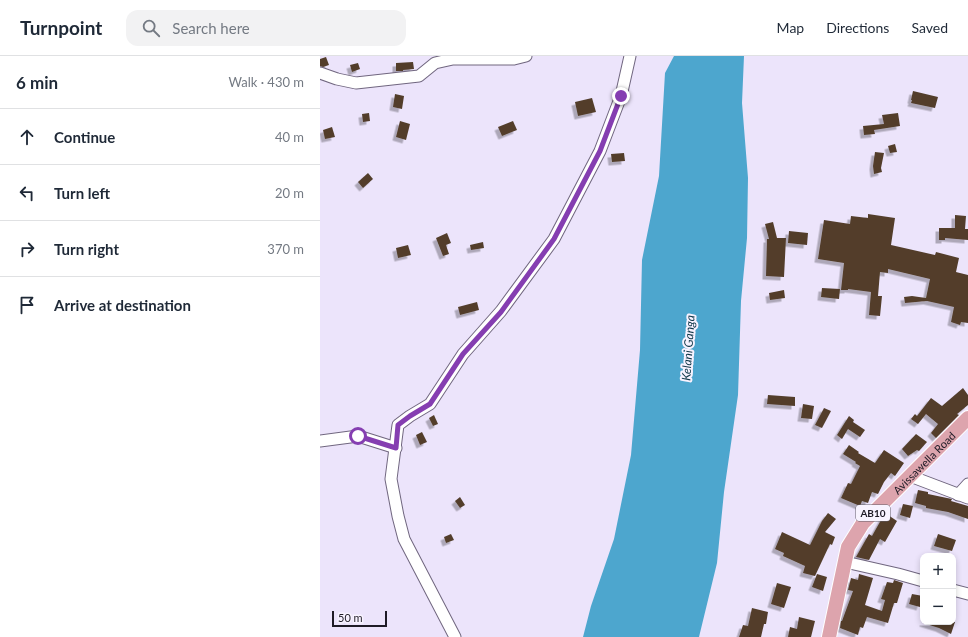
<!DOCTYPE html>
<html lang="en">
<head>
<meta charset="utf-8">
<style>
  :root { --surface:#fff; --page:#f2f2f3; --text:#1f2937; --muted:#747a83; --line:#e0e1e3 }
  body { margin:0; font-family:Lato,sans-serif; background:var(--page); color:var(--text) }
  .controls { position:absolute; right:12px; bottom:12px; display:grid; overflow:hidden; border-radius:8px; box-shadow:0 2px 6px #0003 }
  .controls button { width:36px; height:36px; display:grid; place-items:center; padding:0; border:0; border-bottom:1px solid var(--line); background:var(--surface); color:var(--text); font:20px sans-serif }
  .scale { position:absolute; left:12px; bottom:10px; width:55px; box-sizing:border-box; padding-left:4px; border:2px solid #1f1b26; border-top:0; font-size:11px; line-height:14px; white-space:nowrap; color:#1f1b26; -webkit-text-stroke:3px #f8f3ff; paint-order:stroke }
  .stop { position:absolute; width:12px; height:12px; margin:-9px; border:3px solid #853eb1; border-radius:50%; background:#fff }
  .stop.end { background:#853eb1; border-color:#fff; box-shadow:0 1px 4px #0008 }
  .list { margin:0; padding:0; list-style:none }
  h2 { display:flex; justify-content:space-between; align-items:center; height:52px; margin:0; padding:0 16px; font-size:17px }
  h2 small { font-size:13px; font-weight:400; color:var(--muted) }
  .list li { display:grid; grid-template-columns:26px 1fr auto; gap:12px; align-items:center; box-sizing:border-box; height:56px; padding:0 16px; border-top:1px solid var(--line) }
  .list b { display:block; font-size:15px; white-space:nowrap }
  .list em { font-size:13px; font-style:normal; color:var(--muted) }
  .icon { flex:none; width:22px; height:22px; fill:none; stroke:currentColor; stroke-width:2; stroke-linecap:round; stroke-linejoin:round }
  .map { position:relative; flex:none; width:648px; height:581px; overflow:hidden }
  header { display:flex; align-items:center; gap:24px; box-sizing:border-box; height:56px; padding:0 20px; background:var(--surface); border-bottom:1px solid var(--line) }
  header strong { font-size:19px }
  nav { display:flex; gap:22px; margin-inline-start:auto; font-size:14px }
  .search { width:280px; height:36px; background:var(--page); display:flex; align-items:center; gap:10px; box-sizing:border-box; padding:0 14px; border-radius:12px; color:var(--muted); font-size:15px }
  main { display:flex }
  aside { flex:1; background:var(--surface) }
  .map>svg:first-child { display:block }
  .water { fill:#4da6ce }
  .building { fill:#523e2c; filter:url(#shadow) }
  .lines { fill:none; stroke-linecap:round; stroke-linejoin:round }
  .minor-casing { stroke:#70667f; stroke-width:13 }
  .major-casing { stroke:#fff; stroke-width:16 }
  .minor { stroke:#fff; stroke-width:11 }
  .major { stroke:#dda4ad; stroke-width:14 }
  .route { stroke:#853eb1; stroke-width:5 }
  .labels { text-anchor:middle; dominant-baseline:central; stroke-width:4; stroke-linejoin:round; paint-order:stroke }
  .shield { fill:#f8f3ff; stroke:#605c67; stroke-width:1 }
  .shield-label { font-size:10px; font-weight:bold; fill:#1f1b26 }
  .street-label { font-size:11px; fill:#1f1b26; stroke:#f8f3ff }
  .water-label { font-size:12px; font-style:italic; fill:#0f3748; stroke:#f8f3ff }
</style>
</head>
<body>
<header>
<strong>Turnpoint</strong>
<div class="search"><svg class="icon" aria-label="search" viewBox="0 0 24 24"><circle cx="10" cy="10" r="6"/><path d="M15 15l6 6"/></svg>Search here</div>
<nav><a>Map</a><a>Directions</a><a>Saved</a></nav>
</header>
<main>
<aside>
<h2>6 min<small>Walk · 430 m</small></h2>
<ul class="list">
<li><svg class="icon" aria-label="ahead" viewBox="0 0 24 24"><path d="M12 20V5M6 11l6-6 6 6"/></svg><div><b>Continue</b></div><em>40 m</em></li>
<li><svg class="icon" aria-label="left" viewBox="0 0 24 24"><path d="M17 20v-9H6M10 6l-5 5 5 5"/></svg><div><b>Turn left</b></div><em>20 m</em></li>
<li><svg class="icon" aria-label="right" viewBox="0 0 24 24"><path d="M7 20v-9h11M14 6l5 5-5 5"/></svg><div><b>Turn right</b></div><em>370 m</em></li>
<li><svg class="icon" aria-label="arrive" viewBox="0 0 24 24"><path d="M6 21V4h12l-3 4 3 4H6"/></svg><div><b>Arrive at destination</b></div></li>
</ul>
</aside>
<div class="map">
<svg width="648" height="581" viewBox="0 0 648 581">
  <defs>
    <filter id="shadow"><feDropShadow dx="-3.5" dy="3.5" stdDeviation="0" flood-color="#0004"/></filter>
  </defs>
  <rect width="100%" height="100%" fill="#ece4fb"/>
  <path class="water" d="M 354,0 L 424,0 L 422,47 L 428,122 L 427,182 L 421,245 L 418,339 L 404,436 L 397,507 L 379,581 L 263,581 L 271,550 L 294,483 L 311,399 L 320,294 L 322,204 L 339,120 L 345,17 Z"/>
  <g class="building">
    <path d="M 6,1 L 9,9 L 3,11 L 0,10 L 0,3 Z"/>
    <path d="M 93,6 L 94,13 L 83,14 L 83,15 L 76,15 L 76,7 Z"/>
    <path d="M 38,7 L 40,13 L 32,16 L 30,9 Z"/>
    <path d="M 593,35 L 618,41 L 615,52 L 591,47 L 592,44 L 591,44 Z"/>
    <path d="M 75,38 L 84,40 L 82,53 L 73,51 Z"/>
    <path d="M 272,42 L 276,56 L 258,60 L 255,46 Z"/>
    <path d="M 49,57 L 50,65 L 43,66 L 42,58 Z"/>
    <path d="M 578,57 L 580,70 L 554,74 L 555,78 L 544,79 L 543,70 L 564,68 L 562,59 Z"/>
    <path d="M 80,65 L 90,68 L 86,84 L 76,81 Z"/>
    <path d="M 193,65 L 197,74 L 182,80 L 178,71 Z"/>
    <path d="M 12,71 L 15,81 L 5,83 L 3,74 Z"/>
    <path d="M 575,88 L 577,96 L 570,97 L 568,90 Z"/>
    <path d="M 555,96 L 564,97 L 561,112 L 562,116 L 554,118 L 553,110 Z"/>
    <path d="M 304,97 L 305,105 L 292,106 L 291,98 Z"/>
    <path d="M 48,117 L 53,123 L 43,132 L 38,126 Z"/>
    <path d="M 548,158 L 575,162 L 571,189 L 615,199 L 616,196 L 639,202 L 636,216 L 648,219 L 648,267 L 641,266 L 640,269 L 631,266 L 634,251 L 607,245 L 585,247 L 584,241 L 592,240 L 606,242 L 610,223 L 568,213 L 568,217 L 560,216 L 558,240 L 562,240 L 560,260 L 549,259 L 551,236 L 528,233 L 528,234 L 521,234 L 524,207 L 498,203 L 504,164 L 530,168 L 531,160 L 548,162 Z"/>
    <path d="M 635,159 L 646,160 L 645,173 L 648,173 L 648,184 L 625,182 L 625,184 L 619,184 L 619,172 L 635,172 Z"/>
    <path d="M 453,166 L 457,182 L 466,182 L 464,221 L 446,220 L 447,183 L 449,183 L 445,168 Z"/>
    <path d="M 469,175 L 488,177 L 487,189 L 468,187 Z"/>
    <path d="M 127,177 L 131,187 L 126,189 L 129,198 L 123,200 L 116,182 Z"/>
    <path d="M 163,186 L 164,192 L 151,194 L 150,189 Z"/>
    <path d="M 88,189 L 91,199 L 78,202 L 76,192 Z"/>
    <path d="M 502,232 L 520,233 L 519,243 L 501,241 Z"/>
    <path d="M 464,234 L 465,242 L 450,244 L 449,237 Z"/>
    <path d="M 157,246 L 159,254 L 140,259 L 138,251 Z"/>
    <path d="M 643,332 L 648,339 L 648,349 L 637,358 L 639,359 L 616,382 L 611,377 L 618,368 L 606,358 L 598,368 L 591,363 L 595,358 L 597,360 L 611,342 L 622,350 Z"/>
    <path d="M 448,339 L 475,341 L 475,350 L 447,348 Z"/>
    <path d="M 483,348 L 494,350 L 492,363 L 481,362 Z"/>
    <path d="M 504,352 L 511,355 L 502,372 L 495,369 Z"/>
    <path d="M 114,359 L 118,368 L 113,370 L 109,362 Z"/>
    <path d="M 529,360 L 534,364 L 533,366 L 545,374 L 540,381 L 528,373 L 522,383 L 517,379 Z"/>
    <path d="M 102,376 L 107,386 L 100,389 L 96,379 Z"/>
    <path d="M 596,378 L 607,386 L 599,395 L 597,394 L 588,400 L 582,393 Z"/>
    <path d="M 529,389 L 539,396 L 538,397 L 555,407 L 564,394 L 584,407 L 575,420 L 571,417 L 564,426 L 558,438 L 552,436 L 548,447 L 542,445 L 540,450 L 521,442 L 528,427 L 531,428 L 540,410 L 535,407 L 536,406 L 523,398 Z"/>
    <path d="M 598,434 L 608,436 L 608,438 L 627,442 L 632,443 L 631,445 L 648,450 L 648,463 L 628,456 L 606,452 L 606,450 L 595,447 Z"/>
    <path d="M 140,441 L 145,449 L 140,452 L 135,445 Z"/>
    <path d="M 583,448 L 593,450 L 590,462 L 580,459 Z"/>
    <path d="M 508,457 L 516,463 L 505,476 L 515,481 L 512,489 L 510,488 L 495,520 L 483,517 L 485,510 L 463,500 L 464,497 L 455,493 L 462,476 L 490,489 L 502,465 Z"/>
    <path d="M 565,457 L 577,465 L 565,486 L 560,483 L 549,504 L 536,501 L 549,478 L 552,480 Z"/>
    <path d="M 131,478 L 134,484 L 126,487 L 124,481 Z"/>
    <path d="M 618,478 L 636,484 L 632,495 L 614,490 Z"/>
    <path d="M 497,518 L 507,521 L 503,535 L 492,531 Z"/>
    <path d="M 539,518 L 553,522 L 545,549 L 562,555 L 565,544 L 561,543 L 567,526 L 573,527 L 574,524 L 583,527 L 577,547 L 574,547 L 568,567 L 547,561 L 543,572 L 540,571 L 538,579 L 520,572 L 521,565 L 522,565 L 533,535 L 528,534 L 531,522 L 538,524 Z"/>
    <path d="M 457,527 L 471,531 L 464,552 L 451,548 Z"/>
    <path d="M 592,538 L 603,540 L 600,551 L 589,548 Z"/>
    <path d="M 432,552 L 448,556 L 446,568 L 444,568 L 441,581 L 419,581 L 423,569 L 428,570 Z"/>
    <path d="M 479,561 L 495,565 L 491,581 L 468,581 L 470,571 L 477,573 Z"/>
    <path d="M 603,566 L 635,566 L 631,578 L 619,572 L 603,567 Z"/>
  </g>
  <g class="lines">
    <defs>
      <g id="minor">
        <path d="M 0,17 L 17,23 L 36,27 L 99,20 L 115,7 L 133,3 L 194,3 L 206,0"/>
        <path d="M 0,385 L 38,380 L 76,392"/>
        <path d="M 590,420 L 648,442"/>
        <path d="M 638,439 L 648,428"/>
        <path d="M 525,506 L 578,518 L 603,525"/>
        <path d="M 633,534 L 648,538"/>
        <path d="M 135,581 L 84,483 L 78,460 L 71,423 L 78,369 L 90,360 L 110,348 L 143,298 L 181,255 L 234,183 L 280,95 L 301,40 L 310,0"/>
      </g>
      <g id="major">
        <path id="s1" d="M 509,581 L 528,491 L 543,467 L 648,362"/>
      </g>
    </defs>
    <use href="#minor" class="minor-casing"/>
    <use href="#major" class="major-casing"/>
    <use href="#minor" class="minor"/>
    <use href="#major" class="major"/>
  </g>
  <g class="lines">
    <path class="route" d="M 38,380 L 76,392 L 78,369 L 90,360 L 110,348 L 143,298 L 181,256 L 234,183 L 280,95 L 301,40"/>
  </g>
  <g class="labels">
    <rect class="shield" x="536" y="449" width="34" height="16" rx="3"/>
    <g class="shield-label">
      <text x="553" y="457">AB10</text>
    </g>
    <g class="street-label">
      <text stroke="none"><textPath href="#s1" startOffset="206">Avissawella Road</textPath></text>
    </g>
    <g class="water-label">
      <text transform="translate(368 292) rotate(-86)">Kelani Ganga</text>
    </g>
  </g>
</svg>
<div class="controls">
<button>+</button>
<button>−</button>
</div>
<div class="scale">50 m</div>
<div class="stop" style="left:38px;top:380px"></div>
<div class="stop end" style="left:301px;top:40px"></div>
</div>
</main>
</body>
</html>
